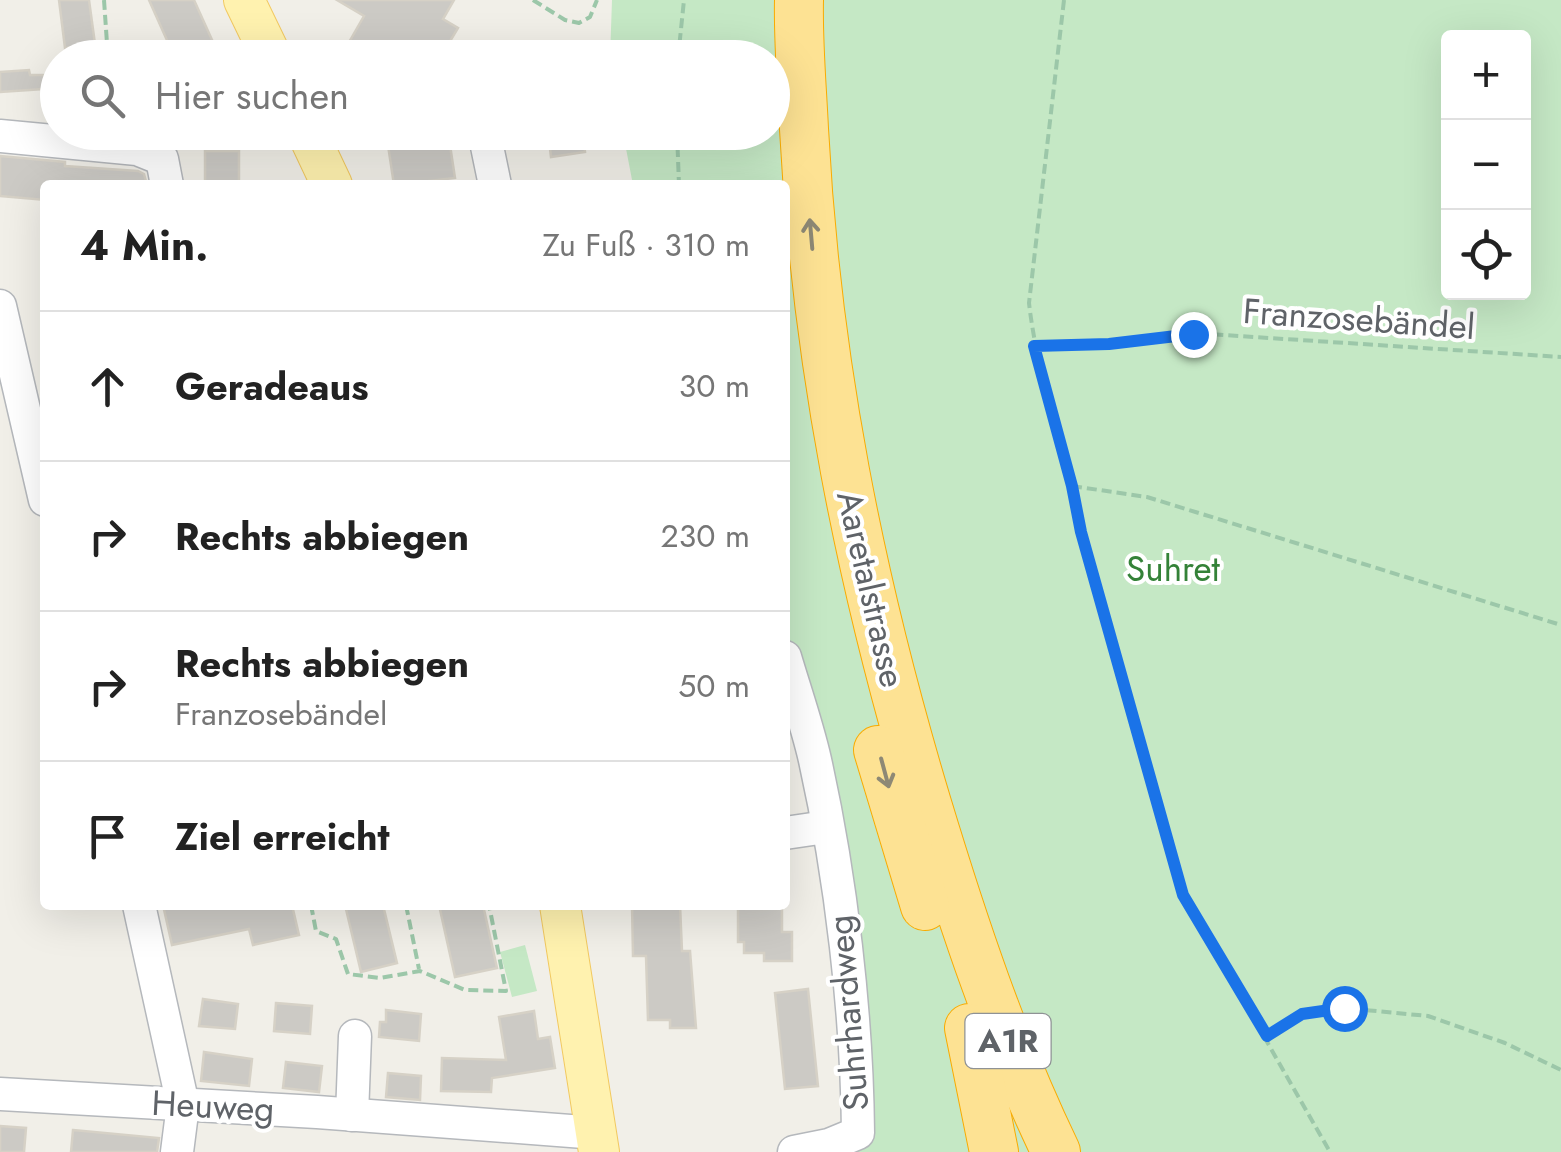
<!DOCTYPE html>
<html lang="de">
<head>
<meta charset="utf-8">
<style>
  :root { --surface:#fff; --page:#f6f6f6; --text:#222; --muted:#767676; --line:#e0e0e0 }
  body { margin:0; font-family:Jost,sans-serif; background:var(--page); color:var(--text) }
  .controls { position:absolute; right:30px; top:30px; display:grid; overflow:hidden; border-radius:10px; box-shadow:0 10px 40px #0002 }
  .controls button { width:90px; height:90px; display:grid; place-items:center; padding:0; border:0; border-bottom:2px solid var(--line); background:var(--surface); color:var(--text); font:50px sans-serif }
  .stop { position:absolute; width:30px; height:30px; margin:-22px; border:8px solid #1a73e8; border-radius:50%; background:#fff }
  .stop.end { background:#1a73e8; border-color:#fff; box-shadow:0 2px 10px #0008 }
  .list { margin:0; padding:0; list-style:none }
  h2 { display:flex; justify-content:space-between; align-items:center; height:130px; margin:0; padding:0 40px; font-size:42px }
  h2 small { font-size:32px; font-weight:400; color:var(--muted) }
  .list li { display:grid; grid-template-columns:65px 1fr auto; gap:30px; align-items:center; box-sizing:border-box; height:150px; padding:0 40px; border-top:2px solid var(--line) }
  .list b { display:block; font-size:38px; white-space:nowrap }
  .list p { margin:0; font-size:32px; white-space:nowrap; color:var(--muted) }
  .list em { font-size:32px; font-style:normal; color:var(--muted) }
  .icon { flex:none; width:55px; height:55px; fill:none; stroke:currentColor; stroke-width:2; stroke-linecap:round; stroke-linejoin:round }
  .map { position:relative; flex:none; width:1561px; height:1152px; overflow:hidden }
  .search { position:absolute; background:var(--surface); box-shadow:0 10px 40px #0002; left:40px; top:40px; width:750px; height:110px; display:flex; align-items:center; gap:25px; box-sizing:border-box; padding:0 35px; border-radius:55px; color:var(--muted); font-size:38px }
  .panel { position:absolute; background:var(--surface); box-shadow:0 10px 40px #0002; left:40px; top:180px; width:750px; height:730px; border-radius:10px }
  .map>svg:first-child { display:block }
  .green { fill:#c5e8c5; fill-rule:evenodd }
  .building { fill:#cccac5; stroke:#d6d1c6; stroke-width:2.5 }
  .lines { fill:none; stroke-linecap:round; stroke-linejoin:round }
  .minor-casing { stroke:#b5b8bc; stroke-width:35 }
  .major-casing { stroke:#f2c960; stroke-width:42 }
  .highway-casing { stroke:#f9ab00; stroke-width:50 }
  .path { stroke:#9cc7a9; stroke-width:4; stroke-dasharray:10 5; stroke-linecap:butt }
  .minor { stroke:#fff; stroke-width:32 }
  .major { stroke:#fff2af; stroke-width:40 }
  .highway { stroke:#fde293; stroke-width:48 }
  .oneway { stroke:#8e8975 }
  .route { stroke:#1a73e8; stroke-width:12 }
  .labels { text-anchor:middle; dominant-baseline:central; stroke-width:8; stroke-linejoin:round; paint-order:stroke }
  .shield { fill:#fff; stroke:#8f9295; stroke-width:2.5 }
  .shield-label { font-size:32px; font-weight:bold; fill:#5f6368 }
  .street-label { font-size:35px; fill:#5f6368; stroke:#fff }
  .park-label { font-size:35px; fill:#348238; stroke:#fff }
</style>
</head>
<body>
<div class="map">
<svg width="1561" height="1152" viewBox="0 0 1561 1152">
  <rect width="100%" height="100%" fill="#f1efe8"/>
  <g class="green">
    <path d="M 612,0 L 1561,0 L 1561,1152 L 794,1152 L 858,1133 L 857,1081 L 785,657 L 785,185 L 633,185 L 623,133 L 772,132 L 772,58 L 610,58 ZM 1448,38 L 1524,38 L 1524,292 L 1448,292 Z"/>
    <path d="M 525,945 L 537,991 L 512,997 L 500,952 Z"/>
  </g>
  <g class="building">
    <path d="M 59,0 L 89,0 L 95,44 L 65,48 Z"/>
    <path d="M 149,0 L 194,0 L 213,42 L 175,58 Z"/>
    <path d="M 337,0 L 454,0 L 443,19 L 458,28 L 440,58 L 371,58 L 348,44 L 364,16 Z"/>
    <path d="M 29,70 L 30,75 L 58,75 L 58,88 L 0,92 L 0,72 Z"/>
    <path d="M 386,132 L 448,132 L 455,178 L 394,185 Z"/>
    <path d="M 548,132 L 583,132 L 585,152 L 551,157 Z"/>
    <path d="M 205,151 L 239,151 L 239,184 L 205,183 Z"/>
    <path d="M 0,156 L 65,162 L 65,166 L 138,171 L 144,174 L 147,185 L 45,185 L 45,200 L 0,196 Z"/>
    <path d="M 163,905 L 292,905 L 299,935 L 253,945 L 249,929 L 172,945 Z"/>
    <path d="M 345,905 L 383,905 L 397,963 L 361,972 Z"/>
    <path d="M 439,905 L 483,905 L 497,968 L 455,977 Z"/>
    <path d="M 632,905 L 680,905 L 682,951 L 690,951 L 696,1028 L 670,1028 L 670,1020 L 648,1020 L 646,956 L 633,956 Z"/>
    <path d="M 738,905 L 782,905 L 782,932 L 792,932 L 792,961 L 764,961 L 764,953 L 744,953 L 744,942 L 738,942 Z"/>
    <path d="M 808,989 L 818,1086 L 785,1089 L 775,993 Z"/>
    <path d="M 203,999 L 238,1004 L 235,1029 L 199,1026 Z"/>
    <path d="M 276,1003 L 312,1006 L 310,1034 L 274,1031 Z"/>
    <path d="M 386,1010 L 421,1014 L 419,1041 L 379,1037 L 380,1022 L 386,1022 Z"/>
    <path d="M 534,1011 L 538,1039 L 550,1037 L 555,1068 L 492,1078 L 491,1092 L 441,1091 L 442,1058 L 506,1060 L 499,1017 Z"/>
    <path d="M 204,1052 L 252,1059 L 249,1086 L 201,1081 Z"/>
    <path d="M 286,1062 L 322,1066 L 319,1092 L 283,1088 Z"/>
    <path d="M 388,1073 L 421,1076 L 420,1100 L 386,1097 Z"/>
    <path d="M 0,1126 L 26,1128 L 24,1152 L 0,1152 Z"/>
    <path d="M 73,1130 L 159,1138 L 157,1152 L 71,1152 Z"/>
  </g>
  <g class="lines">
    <defs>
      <g id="minor">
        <path d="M 484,132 L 495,185"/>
        <path d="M 0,136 L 137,149 L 162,159 L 167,185"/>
        <path d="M 0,306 L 45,500"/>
        <path d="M 785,657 C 795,691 807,725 815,760 C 841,877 857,1014 858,1133 L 829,1145 L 794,1152"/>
        <path d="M 785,833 L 826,827"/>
        <path d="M 139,905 L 183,1105 L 177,1152"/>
        <path d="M 0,1094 L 317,1112 L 597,1133"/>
        <path d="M 352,1115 L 355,1036"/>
      </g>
      <g id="major">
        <path d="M 244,0 L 272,58"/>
        <path d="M 307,132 L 332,185"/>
        <path d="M 560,905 L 599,1152"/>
      </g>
      <g id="highway">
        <path d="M 799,0 C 798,43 802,86 804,129 C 816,362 860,581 927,804 C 963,923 1002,1040 1056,1152"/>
        <path d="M 878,750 L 925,906"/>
        <path d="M 969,1028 L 994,1152"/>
      </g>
    </defs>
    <use href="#minor" class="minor-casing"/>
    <use href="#major" class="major-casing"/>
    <use href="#highway" class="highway-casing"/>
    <g class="path">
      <path d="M 104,0 L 108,58"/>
      <path d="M 533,0 L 565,20 L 579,23 L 590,17 L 597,0"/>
      <path d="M 1064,0 L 1029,303 C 1038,381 1066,455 1081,532 L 1183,895 L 1330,1152"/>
      <path d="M 678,58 L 684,0"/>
      <path d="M 677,132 L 679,185"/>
      <path d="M 1034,346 L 1109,343 L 1193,333 L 1561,357"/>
      <path d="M 1072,486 L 1147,497 L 1561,625"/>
      <path d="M 311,905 L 316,931 L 336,939 L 348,974 L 380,978 L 420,971 L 465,990 L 506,991 L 489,905"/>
      <path d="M 406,905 L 419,969"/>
      <path d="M 1268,1035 L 1302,1014 L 1344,1008 L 1428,1016 L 1505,1043 L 1561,1070"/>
    </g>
    <use href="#minor" class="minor"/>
    <use href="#major" class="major"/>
    <use href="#highway" class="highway"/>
  </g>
  <defs><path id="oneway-shaft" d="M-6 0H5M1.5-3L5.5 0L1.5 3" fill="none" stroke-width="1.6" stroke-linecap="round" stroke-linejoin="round" transform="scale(2.5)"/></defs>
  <g class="oneway">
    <use href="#oneway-shaft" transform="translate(811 234) rotate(-95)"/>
    <use href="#oneway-shaft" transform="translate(885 773) rotate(75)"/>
  </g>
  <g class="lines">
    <path class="route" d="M 1193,334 L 1109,344 L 1034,346 L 1072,486 L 1081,532 L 1183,895 L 1267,1036 L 1302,1014 L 1344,1008"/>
  </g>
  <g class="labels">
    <rect class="shield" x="965.5" y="1014" width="85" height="54" rx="8"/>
    <g class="shield-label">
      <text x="1008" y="1041">A1R</text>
    </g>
    <g class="street-label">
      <text transform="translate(1359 319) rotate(4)">Franzosebändel</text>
      <text transform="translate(871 589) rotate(77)">Aaretalstrasse</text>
      <text transform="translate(848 1013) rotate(-95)">Suhrhardweg</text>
      <text transform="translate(213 1106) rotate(3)">Heuweg</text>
    </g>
    <g class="park-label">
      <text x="1173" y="569">Suhret</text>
    </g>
  </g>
</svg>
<div class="controls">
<button>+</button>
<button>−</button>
<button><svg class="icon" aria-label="locate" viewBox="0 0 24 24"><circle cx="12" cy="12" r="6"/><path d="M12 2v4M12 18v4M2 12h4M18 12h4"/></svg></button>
</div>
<div class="stop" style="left:1344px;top:1008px"></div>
<div class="stop end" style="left:1193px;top:334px"></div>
<div class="search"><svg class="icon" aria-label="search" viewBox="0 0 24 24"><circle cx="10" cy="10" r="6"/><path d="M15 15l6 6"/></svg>Hier suchen</div>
<section class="panel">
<h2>4 Min.<small>Zu Fuß · 310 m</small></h2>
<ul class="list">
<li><svg class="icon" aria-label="ahead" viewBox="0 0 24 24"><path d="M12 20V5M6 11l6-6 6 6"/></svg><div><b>Geradeaus</b></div><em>30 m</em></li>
<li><svg class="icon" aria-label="right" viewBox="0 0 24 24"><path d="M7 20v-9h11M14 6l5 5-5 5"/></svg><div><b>Rechts abbiegen</b></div><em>230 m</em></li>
<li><svg class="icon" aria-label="right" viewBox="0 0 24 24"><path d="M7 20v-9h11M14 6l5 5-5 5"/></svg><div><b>Rechts abbiegen</b><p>Franzosebändel</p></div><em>50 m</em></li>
<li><svg class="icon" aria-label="arrive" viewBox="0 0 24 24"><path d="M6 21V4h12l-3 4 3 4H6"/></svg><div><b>Ziel erreicht</b></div></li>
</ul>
</section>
</div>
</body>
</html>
